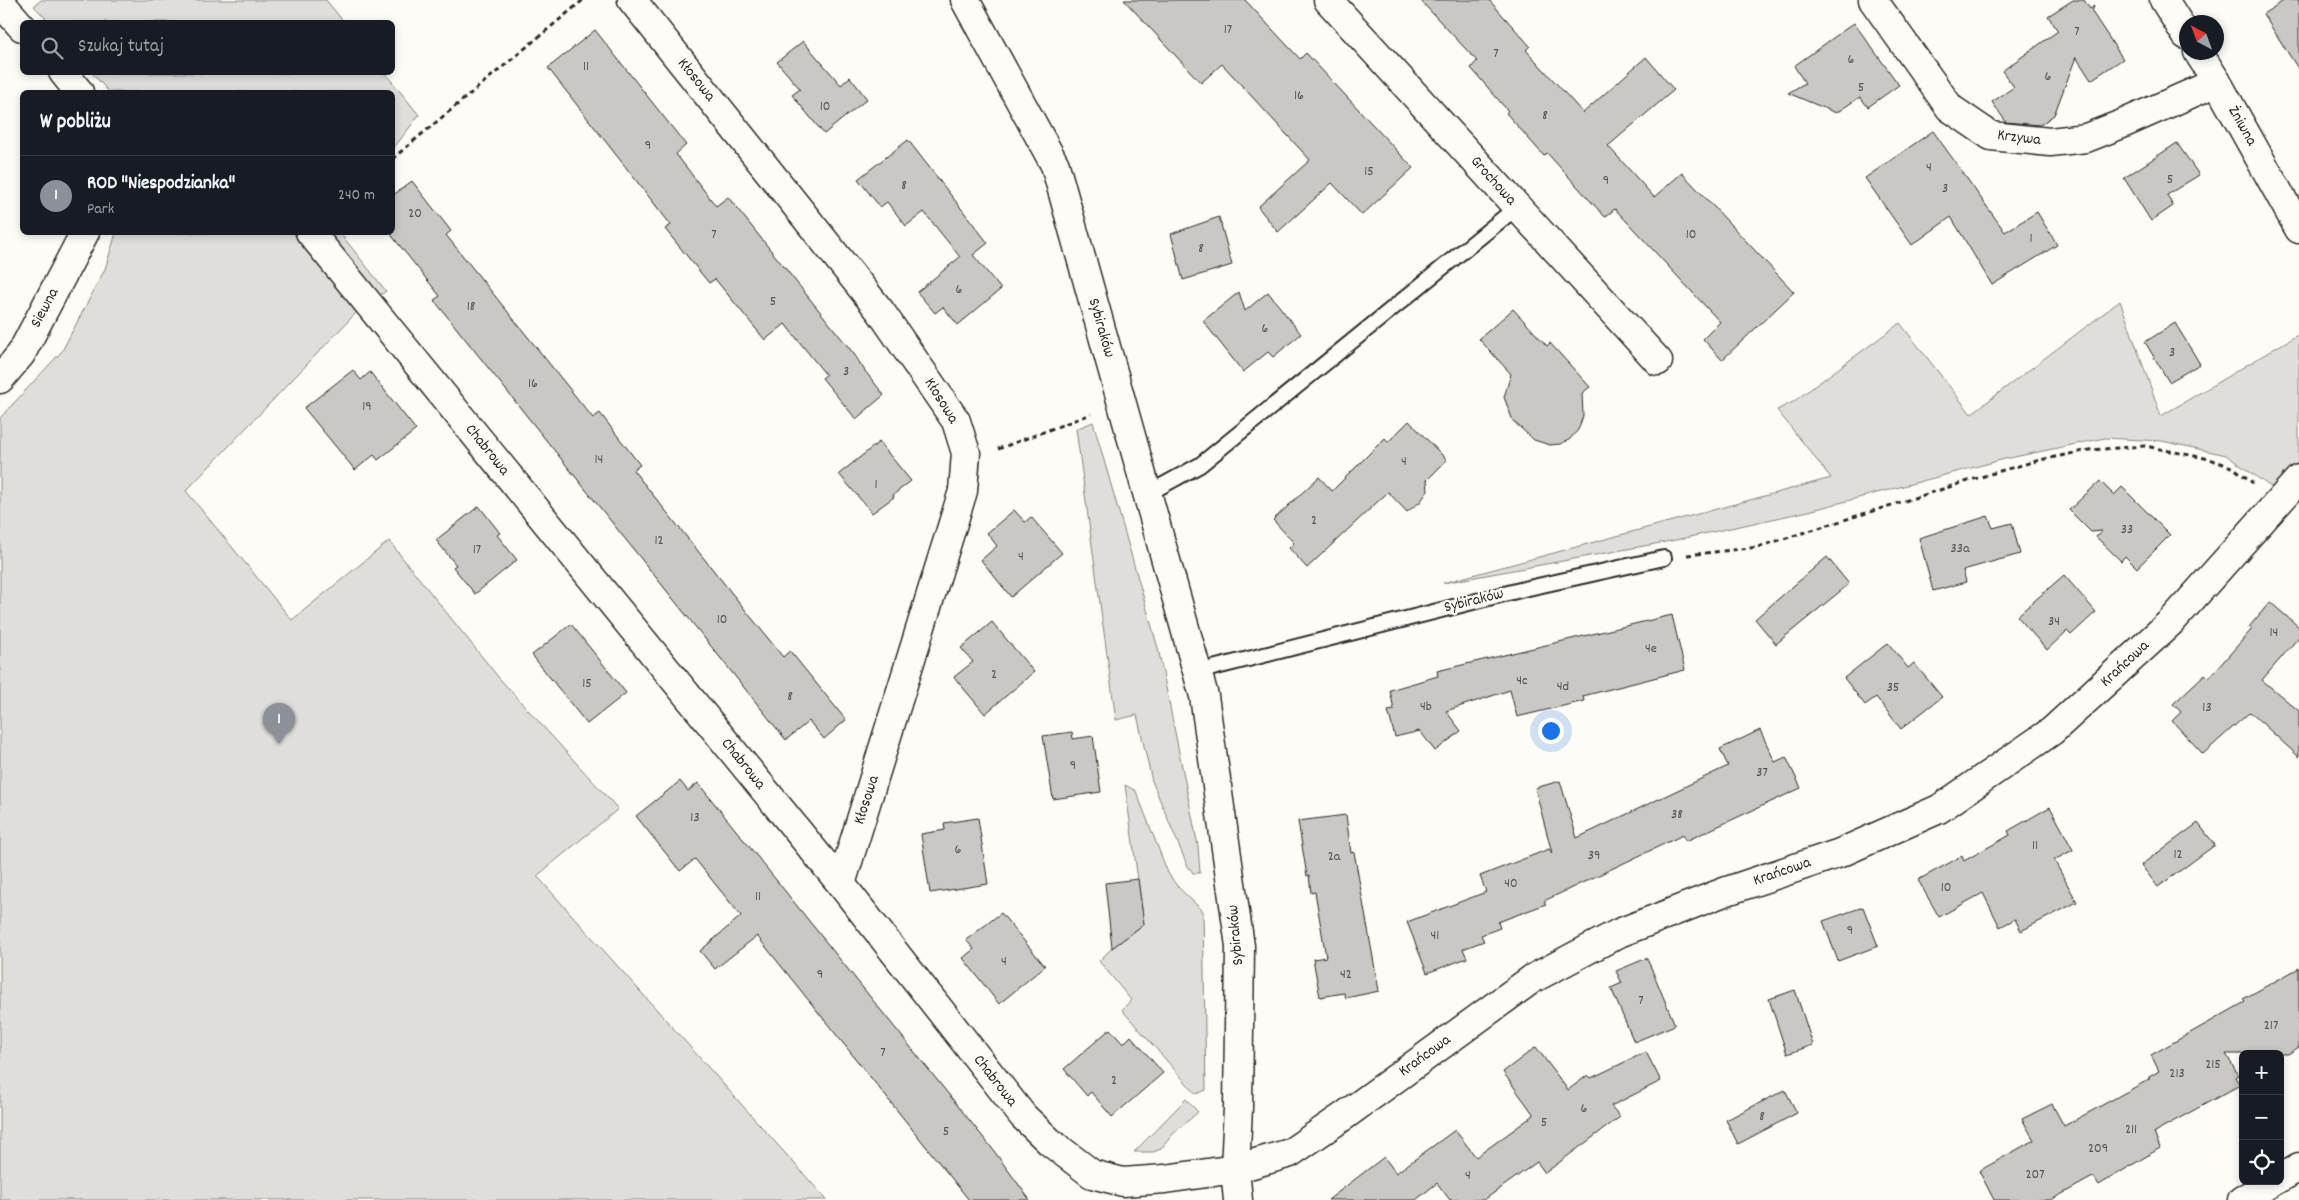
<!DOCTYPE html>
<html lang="pl">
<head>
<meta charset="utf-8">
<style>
  :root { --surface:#171b24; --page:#242831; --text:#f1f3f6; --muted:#9ea1a6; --line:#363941; --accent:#8c9099 }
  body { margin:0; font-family:Dekko,sans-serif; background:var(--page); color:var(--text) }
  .controls { position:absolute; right:15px; bottom:15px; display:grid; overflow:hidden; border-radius:8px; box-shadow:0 2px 8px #0003 }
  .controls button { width:45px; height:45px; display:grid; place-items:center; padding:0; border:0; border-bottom:1px solid var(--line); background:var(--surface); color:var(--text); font:25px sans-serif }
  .compass { position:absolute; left:2179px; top:15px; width:45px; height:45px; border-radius:50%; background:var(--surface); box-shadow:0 2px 8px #0003; rotate:319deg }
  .you { position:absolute; left:1550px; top:730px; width:18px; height:18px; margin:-12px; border:4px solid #fff; border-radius:50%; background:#1a73e8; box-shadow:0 0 0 8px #1a73e833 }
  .badge { display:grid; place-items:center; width:32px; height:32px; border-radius:50%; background:var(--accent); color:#fff; font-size:16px; font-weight:700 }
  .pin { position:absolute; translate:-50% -41px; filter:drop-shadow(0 1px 2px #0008) }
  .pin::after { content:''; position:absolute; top:26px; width:18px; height:15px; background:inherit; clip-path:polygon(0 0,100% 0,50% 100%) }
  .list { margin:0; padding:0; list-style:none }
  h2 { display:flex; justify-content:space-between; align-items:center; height:65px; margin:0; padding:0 20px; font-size:21px }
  h2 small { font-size:16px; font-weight:400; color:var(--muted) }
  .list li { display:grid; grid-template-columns:32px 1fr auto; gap:15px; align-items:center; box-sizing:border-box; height:80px; padding:0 20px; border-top:1px solid var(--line) }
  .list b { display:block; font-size:19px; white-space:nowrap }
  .list p { margin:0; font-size:16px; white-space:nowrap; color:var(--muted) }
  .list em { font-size:16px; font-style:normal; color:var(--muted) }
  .icon { flex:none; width:28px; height:28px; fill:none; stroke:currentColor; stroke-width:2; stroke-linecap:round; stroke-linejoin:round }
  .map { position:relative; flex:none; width:2299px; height:1200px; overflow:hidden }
  .search { position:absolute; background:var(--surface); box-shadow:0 2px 8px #0003; left:20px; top:20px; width:375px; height:55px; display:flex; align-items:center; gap:12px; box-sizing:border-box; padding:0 18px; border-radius:8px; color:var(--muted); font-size:19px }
  .panel { position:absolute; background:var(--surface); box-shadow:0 2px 8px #0003; left:20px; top:90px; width:375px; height:145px; border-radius:8px }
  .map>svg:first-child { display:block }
  .green { fill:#dfdeda; stroke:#858482 }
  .building { fill:#c9c8c4; stroke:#2b2b2b }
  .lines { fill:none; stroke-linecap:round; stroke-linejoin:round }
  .service-casing { stroke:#2b2b2b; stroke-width:18 }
  .minor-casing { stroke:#2b2b2b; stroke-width:31 }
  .tertiary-casing { stroke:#2b2b2b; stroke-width:31 }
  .path { stroke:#2b2b2b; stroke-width:3; stroke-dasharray:5 4; stroke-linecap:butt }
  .service { stroke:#fdfcf7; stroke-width:14 }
  .minor { stroke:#fdfcf7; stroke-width:28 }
  .tertiary { stroke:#fdfcf7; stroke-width:28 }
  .labels { text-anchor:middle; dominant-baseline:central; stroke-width:4.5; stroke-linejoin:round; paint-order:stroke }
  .number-label { font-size:14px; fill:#525251 }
  .street-label { font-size:16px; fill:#2b2b2b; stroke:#fdfcf7 }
</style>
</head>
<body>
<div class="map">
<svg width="2299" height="1200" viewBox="0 0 2299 1200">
  <rect width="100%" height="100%" fill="#fdfcf7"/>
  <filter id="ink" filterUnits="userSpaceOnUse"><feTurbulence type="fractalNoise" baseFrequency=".02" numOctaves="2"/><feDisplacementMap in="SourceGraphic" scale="10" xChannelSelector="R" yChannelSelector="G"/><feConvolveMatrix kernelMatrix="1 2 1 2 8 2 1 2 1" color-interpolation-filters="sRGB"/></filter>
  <g filter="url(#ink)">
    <g class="green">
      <path d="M 41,0 L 326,0 L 344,22 L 49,22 L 34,6 Z"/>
      <path d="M 92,73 L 385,73 L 419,115 L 393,149 L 392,92 L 109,92 Z"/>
      <path d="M 116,233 L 340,233 L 386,291 L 356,313 L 186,491 L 292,620 L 389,541 L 499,678 L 618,809 L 537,876 L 827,1200 L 0,1200 L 0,418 L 62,351 L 105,269 Z"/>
      <path d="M 2120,301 L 2161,416 L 2299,334 L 2299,461 L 2275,490 L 2226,455 L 2162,441 L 2105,438 L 2005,459 L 1809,511 L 1671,541 L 1443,583 L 1831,478 L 1777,410 L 1793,402 L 1900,323 L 1971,414 Z"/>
      <path d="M 1093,422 L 1158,648 L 1198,846 L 1200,873 L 1193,873 L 1187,865 L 1152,781 L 1137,715 L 1116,720 L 1076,429 Z"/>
      <path d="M 1125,785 L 1136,791 L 1168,873 L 1177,886 L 1203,911 L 1206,1090 L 1196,1094 L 1122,1010 L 1131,1000 L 1099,961 L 1112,948 L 1144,924 Z"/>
      <path d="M 1186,1099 L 1198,1112 L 1172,1135 L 1161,1149 L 1153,1152 L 1134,1152 Z"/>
    </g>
    <g class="building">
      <path d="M 1124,0 L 1245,0 L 1300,59 L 1306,53 L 1413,168 L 1362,215 L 1332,183 L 1278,232 L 1258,207 L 1310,160 L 1222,64 L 1201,83 Z"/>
      <path d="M 1420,0 L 1489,0 L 1530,46 L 1526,50 L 1583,113 L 1646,57 L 1674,90 L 1608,146 L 1654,197 L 1682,173 L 1794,292 L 1722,360 L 1703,339 L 1720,322 L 1615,209 L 1605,217 L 1547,153 L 1544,156 L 1506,113 L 1508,111 L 1471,68 L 1477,61 Z"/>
      <path d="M 2073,0 L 2084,0 L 2090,9 L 2094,6 L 2092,12 L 2123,59 L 2091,80 L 2076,57 L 2054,115 L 2040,125 L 2006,122 L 1992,102 L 2014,87 L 2002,71 L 2058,31 L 2048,16 Z"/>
      <path d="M 2285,0 L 2299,0 L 2299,70 L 2263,14 Z"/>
      <path d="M 1854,23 L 1899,85 L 1868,107 L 1860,97 L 1836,113 L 1788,93 L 1805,83 L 1794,66 Z"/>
      <path d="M 595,30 L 686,145 L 676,154 L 716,206 L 728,197 L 854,354 L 865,371 L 884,395 L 856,419 L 822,378 L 826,375 L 785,324 L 765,340 L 715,279 L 709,283 L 665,229 L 671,225 L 548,68 Z"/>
      <path d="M 803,41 L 841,85 L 850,77 L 867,99 L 824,134 L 792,95 L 800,89 L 777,62 Z"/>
      <path d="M 1933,131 L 2005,232 L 2037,212 L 2057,245 L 1992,285 L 1951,217 L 1912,245 L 1865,178 Z"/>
      <path d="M 908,140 L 988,243 L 973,255 L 1001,289 L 958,325 L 943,307 L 935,313 L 917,292 L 960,257 L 924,212 L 906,226 L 887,202 L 880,207 L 858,179 Z"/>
      <path d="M 2177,143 L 2199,175 L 2167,195 L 2173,206 L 2151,221 L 2124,178 Z"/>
      <path d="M 412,181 L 451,231 L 446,235 L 593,418 L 600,413 L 640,465 L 633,470 L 783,657 L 790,651 L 846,720 L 824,739 L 809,721 L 786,740 L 434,300 L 440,296 L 392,236 L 392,196 Z"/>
      <path d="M 1219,217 L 1232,265 L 1183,280 L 1171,234 Z"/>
      <path d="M 1239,292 L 1245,311 L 1268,292 L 1301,334 L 1273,357 L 1268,352 L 1243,372 L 1203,321 Z"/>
      <path d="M 1513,309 L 1547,346 L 1550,343 L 1590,387 L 1582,393 L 1583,416 L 1578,430 L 1569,440 L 1560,444 L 1550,445 L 1534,440 L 1513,421 L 1504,397 L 1511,374 L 1479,339 Z"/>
      <path d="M 2175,323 L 2200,364 L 2169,382 L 2145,342 Z"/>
      <path d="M 353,370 L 361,380 L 370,372 L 416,430 L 378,460 L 374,455 L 355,470 L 304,408 Z"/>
      <path d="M 1409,421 L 1447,460 L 1427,480 L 1428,491 L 1420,502 L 1407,512 L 1388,492 L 1307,568 L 1289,548 L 1294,543 L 1273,520 L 1319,477 L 1332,491 L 1385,438 L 1388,442 Z"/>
      <path d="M 879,442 L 911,481 L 893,495 L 894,497 L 872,513 L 839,474 Z"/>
      <path d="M 2100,481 L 2114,495 L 2122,487 L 2170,535 L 2137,568 L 2125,556 L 2121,561 L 2096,537 L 2102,531 L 2091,532 L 2069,510 Z"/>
      <path d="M 479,506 L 500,533 L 497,535 L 517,560 L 475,594 L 453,567 L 456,565 L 436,540 Z"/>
      <path d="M 1014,510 L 1025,522 L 1031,517 L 1062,553 L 1011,597 L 981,560 L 997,546 L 987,533 Z"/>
      <path d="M 1988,516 L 1993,528 L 2012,523 L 2020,554 L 1963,570 L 1966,582 L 1933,591 L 1919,538 Z"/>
      <path d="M 1827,557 L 1849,584 L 1776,644 L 1755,619 Z"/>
      <path d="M 2064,575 L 2096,612 L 2071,635 L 2067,631 L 2047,650 L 2017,616 Z"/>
      <path d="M 2270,602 L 2299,627 L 2299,637 L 2262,680 L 2299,711 L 2299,757 L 2250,712 L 2203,754 L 2172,721 L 2181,712 L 2173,704 L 2205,674 L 2209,678 L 2252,629 L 2249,627 Z"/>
      <path d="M 1672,615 L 1685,670 L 1583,696 L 1584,701 L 1517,717 L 1510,690 L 1446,711 L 1461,731 L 1435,751 L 1420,731 L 1395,737 L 1388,711 L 1394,710 L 1390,690 L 1438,676 L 1437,671 Z"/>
      <path d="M 992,622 L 1034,672 L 985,714 L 954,677 L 973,662 L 961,648 Z"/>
      <path d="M 571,624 L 626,693 L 587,724 L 532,655 Z"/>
      <path d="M 1888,643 L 1908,668 L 1914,663 L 1942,697 L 1901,729 L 1876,697 L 1865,705 L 1844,678 Z"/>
      <path d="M 1760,730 L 1775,762 L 1786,757 L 1801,788 L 1686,841 L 1683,835 L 1544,901 L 1546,904 L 1498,922 L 1500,928 L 1481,935 L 1484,941 L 1463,949 L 1467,958 L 1427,973 L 1407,922 L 1486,892 L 1480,876 L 1549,849 L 1552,853 L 1535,788 L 1560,781 L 1577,838 L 1728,766 L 1720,749 Z"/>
      <path d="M 1072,732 L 1073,739 L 1093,736 L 1101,792 L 1053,799 L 1043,736 Z"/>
      <path d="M 680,781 L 688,791 L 698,783 L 991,1147 L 1030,1200 L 969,1200 L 757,936 L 715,969 L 700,951 L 741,916 L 695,859 L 680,871 L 636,816 Z"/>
      <path d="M 2050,807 L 2073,850 L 2054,860 L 2077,902 L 2021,931 L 2015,919 L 2000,927 L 1983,893 L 1939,917 L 1918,880 L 1962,856 L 1964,861 L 2010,835 L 2008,831 Z"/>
      <path d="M 1346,815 L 1351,853 L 1354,852 L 1379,991 L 1346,998 L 1344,993 L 1320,997 L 1313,959 L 1326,957 L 1315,892 L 1311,893 L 1309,875 L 1307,876 L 1298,821 Z"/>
      <path d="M 978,818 L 988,884 L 930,893 L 921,834 L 945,830 L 944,823 Z"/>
      <path d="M 2198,823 L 2215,845 L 2158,887 L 2141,865 Z"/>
      <path d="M 1138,879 L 1144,924 L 1112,948 L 1105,883 Z"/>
      <path d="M 1863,907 L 1878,946 L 1838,961 L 1823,921 Z"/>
      <path d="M 1001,913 L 1045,966 L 999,1004 L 963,958 L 974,949 L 966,940 Z"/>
      <path d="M 1647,958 L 1675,1025 L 1634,1042 L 1611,988 L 1622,983 L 1616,971 Z"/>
      <path d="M 2299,968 L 2299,1047 L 2288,1054 L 2226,1054 L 2238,1075 L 2235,1077 L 2240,1085 L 2154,1132 L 2160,1148 L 2099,1185 L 2094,1177 L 2091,1178 L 2051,1200 L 1994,1200 L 1979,1171 L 2034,1140 L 2022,1119 L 2052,1104 L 2064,1126 L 2150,1079 L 2149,1077 L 2159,1071 L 2151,1055 L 2245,1002 L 2243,999 Z"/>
      <path d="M 1795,990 L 1813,1045 L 1787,1054 L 1769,999 Z"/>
      <path d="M 1110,1029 L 1123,1044 L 1131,1036 L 1163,1073 L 1112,1117 L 1091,1092 L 1087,1096 L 1064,1069 Z"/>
      <path d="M 1536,1047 L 1568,1090 L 1588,1075 L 1591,1078 L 1646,1052 L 1661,1081 L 1611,1106 L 1620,1117 L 1545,1173 L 1537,1162 L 1484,1200 L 1450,1200 L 1437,1183 L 1416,1200 L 1328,1200 L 1384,1157 L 1396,1173 L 1455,1130 L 1476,1157 L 1534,1115 L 1503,1072 Z"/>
      <path d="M 1785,1090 L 1797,1113 L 1738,1144 L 1726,1120 Z"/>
    </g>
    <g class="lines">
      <defs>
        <g id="service">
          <path d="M 1147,494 L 1200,465 L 1517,207"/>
          <path d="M 1197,672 L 1524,589 L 1664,558"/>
        </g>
        <g id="minor">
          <path d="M 632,0 L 881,312 L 956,421 L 966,453 L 963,491 L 841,884"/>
          <path d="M 1328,0 L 1658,361"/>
          <path d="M 1873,0 L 1950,108 L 1991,136 L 2050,142 L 2086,138 L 2122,124 L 2217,82"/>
          <path d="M 2164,0 L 2186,35"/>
          <path d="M 0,2 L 22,27"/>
          <path d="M 2198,52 L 2217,82 L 2299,229"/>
          <path d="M 63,72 L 79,92"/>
          <path d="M 310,232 L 841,884 L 1023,1116 L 1050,1142 L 1092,1174 L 1123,1182 L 1165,1179 L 1235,1169 L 1290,1153 L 1344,1116 L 1532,979 L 1619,933 L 1724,892 L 1840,853 L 1939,809 L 2052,731 L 2172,621 L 2299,479"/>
          <path d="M 0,379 L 21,354 L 85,232"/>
        </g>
        <g id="tertiary">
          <path d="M 965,0 L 1055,165 L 1204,696 L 1240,946 L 1238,1108 L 1235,1169 L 1238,1200"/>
          <path d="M 2280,1178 L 2299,1167"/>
          <path d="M 2242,1200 L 2274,1181"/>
        </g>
      </defs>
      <use href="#service" class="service-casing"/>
      <use href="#minor" class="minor-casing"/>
      <use href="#tertiary" class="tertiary-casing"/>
      <g class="path">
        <path d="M 392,159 L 583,0"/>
        <path d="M 998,449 L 1091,414"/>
        <path d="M 1687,555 L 1758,547 L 2000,471 L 2040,460 L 2089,450 L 2145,446 L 2210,459 L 2234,468 L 2253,483"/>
      </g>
      <use href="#service" class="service"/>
      <use href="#minor" class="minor"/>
      <use href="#tertiary" class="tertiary"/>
    </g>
  </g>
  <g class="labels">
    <g class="number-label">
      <text x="1228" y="30">17</text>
      <text x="2077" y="32">7</text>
      <text x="1496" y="54">7</text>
      <text x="1851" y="60">6</text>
      <text x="586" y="67">11</text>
      <text x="2048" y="77">6</text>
      <text x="1861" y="88">5</text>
      <text x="1299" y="96">16</text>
      <text x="825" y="107">10</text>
      <text x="1545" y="116">8</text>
      <text x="648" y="146">9</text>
      <text x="1929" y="168">4</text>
      <text x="1369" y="172">15</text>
      <text x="2170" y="180">5</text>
      <text x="1606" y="181">9</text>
      <text x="904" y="186">8</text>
      <text x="1945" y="189">3</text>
      <text x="415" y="214">20</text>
      <text x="714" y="235">7</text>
      <text x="1691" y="235">10</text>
      <text x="2031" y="239">1</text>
      <text x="1201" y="249">8</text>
      <text x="959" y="290">6</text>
      <text x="773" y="302">5</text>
      <text x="471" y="307">18</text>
      <text x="1265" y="329">6</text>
      <text x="2172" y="353">3</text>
      <text x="846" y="372">3</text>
      <text x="533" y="384">16</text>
      <text x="367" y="407">19</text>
      <text x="599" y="460">14</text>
      <text x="1404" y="462">4</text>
      <text x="876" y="485">1</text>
      <text x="1314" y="521">2</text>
      <text x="2127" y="530">33</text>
      <text x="659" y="541">12</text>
      <text x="1960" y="549">33a</text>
      <text x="477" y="550">17</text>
      <text x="1021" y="557">4</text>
      <text x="722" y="620">10</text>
      <text x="2054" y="622">34</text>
      <text x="2274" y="633">14</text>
      <text x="1651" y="649">4e</text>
      <text x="994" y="675">2</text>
      <text x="1522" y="681">4c</text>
      <text x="587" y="684">15</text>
      <text x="1563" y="687">4d</text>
      <text x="1893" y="688">35</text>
      <text x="790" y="697">8</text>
      <text x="1426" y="707">4b</text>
      <text x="2207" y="708">13</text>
      <text x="1073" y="766">9</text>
      <text x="1762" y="773">37</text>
      <text x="1677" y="815">38</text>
      <text x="695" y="818">13</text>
      <text x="2035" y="846">11</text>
      <text x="958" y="850">6</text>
      <text x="2178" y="855">12</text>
      <text x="1594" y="856">39</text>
      <text x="1334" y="857">2a</text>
      <text x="1511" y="884">40</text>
      <text x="1946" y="888">10</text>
      <text x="758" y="897">11</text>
      <text x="1850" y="931">9</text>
      <text x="1435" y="936">41</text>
      <text x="1004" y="962">4</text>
      <text x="820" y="975">9</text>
      <text x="1346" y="975">42</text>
      <text x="1641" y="1001">7</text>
      <text x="2271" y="1026">217</text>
      <text x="883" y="1053">7</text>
      <text x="2213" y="1065">215</text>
      <text x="2177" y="1074">213</text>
      <text x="1114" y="1081">2</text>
      <text x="1584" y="1109">6</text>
      <text x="1762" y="1117">8</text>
      <text x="1544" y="1123">5</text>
      <text x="2131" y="1130">211</text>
      <text x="946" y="1132">5</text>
      <text x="2098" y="1149">209</text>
      <text x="2035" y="1175">207</text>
      <text x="1468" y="1176">4</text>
    </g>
    <g class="street-label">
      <text transform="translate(696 80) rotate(51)">Kłosowa</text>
      <text transform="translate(2242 126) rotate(61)">Żniwna</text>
      <text transform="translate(2019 138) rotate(7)">Krzywa</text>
      <text transform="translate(1493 181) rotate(48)">Grochowa</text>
      <text transform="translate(45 308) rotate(-62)">Siewna</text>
      <text transform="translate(1101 328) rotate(74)">Sybiraków</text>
      <text transform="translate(941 401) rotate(58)">Kłosowa</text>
      <text transform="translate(487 450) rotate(51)">Chabrowa</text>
      <text transform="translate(1474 601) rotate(-14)">Sybiraków</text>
      <text transform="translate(2125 664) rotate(-43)">Krańcowa</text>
      <text transform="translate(743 764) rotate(51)">Chabrowa</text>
      <text transform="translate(867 800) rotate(-72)">Kłosowa</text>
      <text transform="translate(1782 872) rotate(-19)">Krańcowa</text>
      <text transform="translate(1236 935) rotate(-95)">Sybiraków</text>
      <text transform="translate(1425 1056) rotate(-36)">Krańcowa</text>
      <text transform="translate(995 1081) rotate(52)">Chabrowa</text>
    </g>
  </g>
</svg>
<div class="controls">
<button>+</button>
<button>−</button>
<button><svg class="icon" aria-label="locate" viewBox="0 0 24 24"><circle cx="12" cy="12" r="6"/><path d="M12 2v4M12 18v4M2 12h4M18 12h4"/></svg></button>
</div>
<svg class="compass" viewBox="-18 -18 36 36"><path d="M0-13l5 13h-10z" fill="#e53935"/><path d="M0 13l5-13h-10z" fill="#9ea1a6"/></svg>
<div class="you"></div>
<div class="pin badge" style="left:279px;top:744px">1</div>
<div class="search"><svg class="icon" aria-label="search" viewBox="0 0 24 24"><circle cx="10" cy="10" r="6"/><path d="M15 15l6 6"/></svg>Szukaj tutaj</div>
<section class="panel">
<h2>W pobliżu<small></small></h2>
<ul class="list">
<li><span class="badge">1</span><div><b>ROD &quot;Niespodzianka&quot;</b><p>Park</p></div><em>240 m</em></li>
</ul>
</section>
</div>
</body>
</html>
